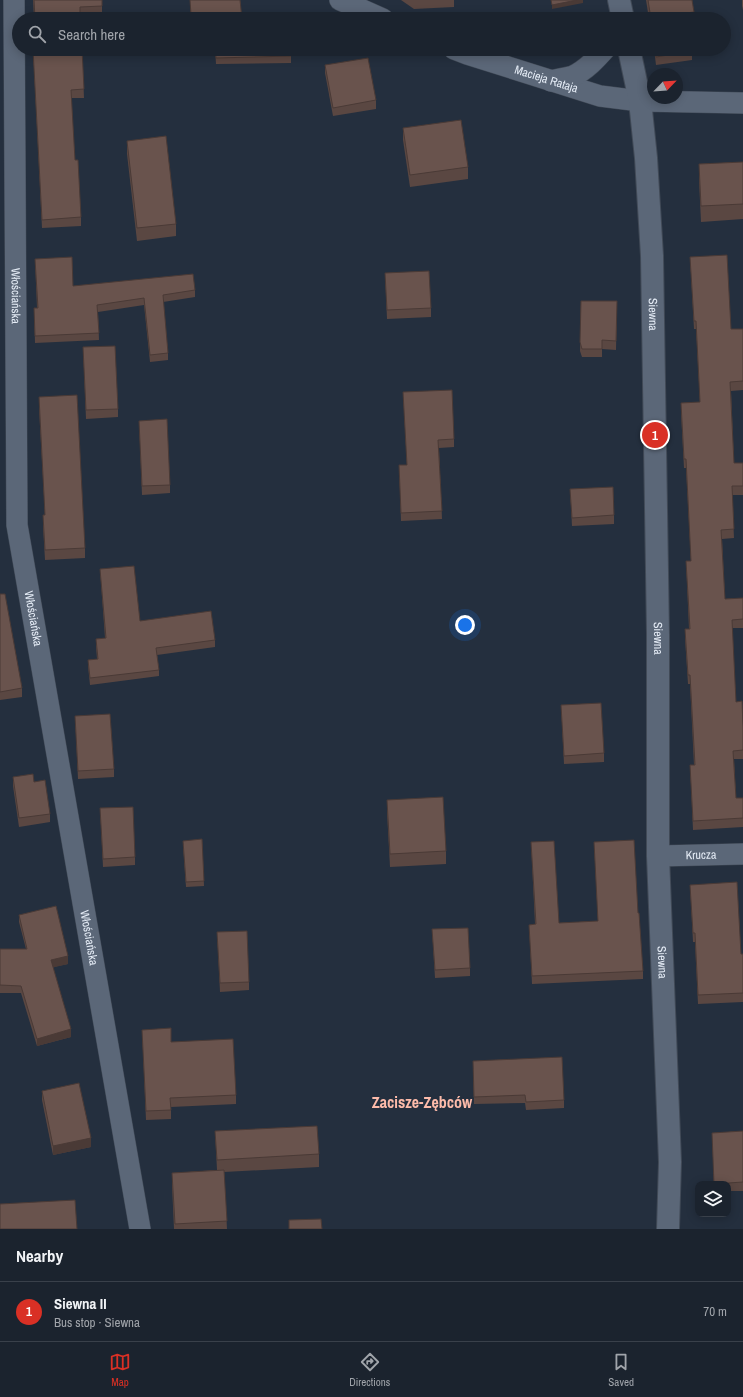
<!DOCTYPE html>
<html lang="en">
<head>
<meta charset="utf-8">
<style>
  :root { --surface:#1b232e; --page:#242b36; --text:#f1f3f6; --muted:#a0a4aa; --line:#39404a; --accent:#d93025 }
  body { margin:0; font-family:"Archivo Narrow",sans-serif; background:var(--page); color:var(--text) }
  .controls { position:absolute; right:12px; bottom:12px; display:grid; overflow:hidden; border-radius:8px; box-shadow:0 2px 10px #0003 }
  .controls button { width:36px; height:36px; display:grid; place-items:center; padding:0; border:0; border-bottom:1px solid var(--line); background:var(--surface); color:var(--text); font:20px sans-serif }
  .compass { position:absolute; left:647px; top:68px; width:36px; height:36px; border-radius:50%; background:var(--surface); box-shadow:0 2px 10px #0003; rotate:65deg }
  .you { position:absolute; left:465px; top:625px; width:14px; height:14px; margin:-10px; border:3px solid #fff; border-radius:50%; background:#1a73e8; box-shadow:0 0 0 6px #1a73e833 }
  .badge { display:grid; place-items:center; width:26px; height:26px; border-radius:50%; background:var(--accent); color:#fff; font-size:13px; font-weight:700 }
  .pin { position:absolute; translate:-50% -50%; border:2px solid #fff; box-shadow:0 1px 4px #0006 }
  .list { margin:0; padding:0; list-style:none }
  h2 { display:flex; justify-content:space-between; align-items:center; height:52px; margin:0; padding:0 16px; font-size:17px }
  h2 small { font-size:13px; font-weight:400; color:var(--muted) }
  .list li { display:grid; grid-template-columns:26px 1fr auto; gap:12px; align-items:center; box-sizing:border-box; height:60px; padding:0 16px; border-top:1px solid var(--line) }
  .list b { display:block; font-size:15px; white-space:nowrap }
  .list p { margin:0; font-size:13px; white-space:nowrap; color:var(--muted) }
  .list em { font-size:13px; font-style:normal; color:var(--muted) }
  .icon { flex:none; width:22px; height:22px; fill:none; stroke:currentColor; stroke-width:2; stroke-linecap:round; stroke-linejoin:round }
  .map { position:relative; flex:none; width:743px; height:1229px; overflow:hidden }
  .search { position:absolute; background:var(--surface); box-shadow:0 2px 10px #0003; left:12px; right:12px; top:12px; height:44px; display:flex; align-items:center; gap:10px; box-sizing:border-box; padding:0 14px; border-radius:22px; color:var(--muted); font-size:15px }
  .sheet { height:112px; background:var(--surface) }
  nav { display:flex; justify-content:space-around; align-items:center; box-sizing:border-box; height:56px; border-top:1px solid var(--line); background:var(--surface); font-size:11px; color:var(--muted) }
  nav a { display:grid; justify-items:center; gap:2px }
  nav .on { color:var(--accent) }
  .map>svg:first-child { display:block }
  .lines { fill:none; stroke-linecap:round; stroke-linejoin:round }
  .minor-casing { stroke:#414a57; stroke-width:22 }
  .tertiary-casing { stroke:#414a57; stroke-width:24 }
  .minor { stroke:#5b6778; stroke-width:21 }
  .tertiary { stroke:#5b6778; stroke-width:22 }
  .wall { fill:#5a4742 }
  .shaded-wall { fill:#4a3a36 }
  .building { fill:#69534d; stroke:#4a3a36 }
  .labels { text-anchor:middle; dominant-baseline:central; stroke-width:3; stroke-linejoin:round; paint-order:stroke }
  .street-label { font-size:12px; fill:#e5ecf6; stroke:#242f3e }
  .district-label { font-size:16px; font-weight:bold; fill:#fdbbaa; stroke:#242f3e }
</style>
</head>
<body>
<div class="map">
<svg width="743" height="1229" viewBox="0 0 743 1229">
  <rect width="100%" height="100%" fill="#242f3e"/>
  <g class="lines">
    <defs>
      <g id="minor">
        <path id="s1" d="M 14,0 L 17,525 L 140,1229"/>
        <path d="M 340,0 L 383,19"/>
        <path id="s2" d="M 454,49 L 467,54 L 600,96 L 640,101 L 743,103"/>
        <path d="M 551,81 C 558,79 566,78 573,76 C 586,70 596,59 605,49"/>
        <path id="s3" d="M 658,856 L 743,854"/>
      </g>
      <g id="tertiary">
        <path d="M 619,0 L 623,19"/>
        <path id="s4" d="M 629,49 L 640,101 L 646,158 L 652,256 L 658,635 L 658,856 L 670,1162 L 668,1229"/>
      </g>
    </defs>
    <use href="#minor" class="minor-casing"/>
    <use href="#tertiary" class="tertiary-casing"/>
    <use href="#minor" class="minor"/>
    <use href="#tertiary" class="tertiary"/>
  </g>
  <g class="wall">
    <path d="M 33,0 L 102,0 L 102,15 L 80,16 L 80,19 L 34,19 Z"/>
    <path d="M 190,0 L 240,0 L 242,19 L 191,19 Z"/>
    <path d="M 401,0 L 454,0 L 454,7 L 414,9 Z"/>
    <path d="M 646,0 L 692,0 L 694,12 L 694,19 L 649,19 Z"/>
    <path d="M 742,0 L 743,0 L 743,10 L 742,6 Z"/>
    <path d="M 33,49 L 82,49 L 84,98 L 71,98 L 75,160 L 81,217 L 81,226 L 42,228 Z"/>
    <path d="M 215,49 L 291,49 L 291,63 L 216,64 Z"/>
    <path d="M 654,49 L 692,49 L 692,60 L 656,65 Z"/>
    <path d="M 325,65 L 376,100 L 376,109 L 333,116 L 325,73 Z"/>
    <path d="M 403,128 L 468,167 L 468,179 L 410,187 L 403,140 Z"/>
    <path d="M 127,141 L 176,224 L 176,236 L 137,241 L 127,154 Z"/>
    <path d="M 743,162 L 743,219 L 701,222 L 699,180 L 699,164 Z"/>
    <path d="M 690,257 L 731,329 L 743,329 L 743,390 L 731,391 L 734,463 L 743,463 L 743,495 L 732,495 L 734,538 L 722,539 L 725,599 L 743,598 L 743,628 L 732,628 L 736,702 L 743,727 L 743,759 L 734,759 L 736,798 L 743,798 L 743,827 L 693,830 L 690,765 L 694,765 L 690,684 L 688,684 L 685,638 L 685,629 L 689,629 L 686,561 L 691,561 L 686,468 L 684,468 L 681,412 L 681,403 L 700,402 L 696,329 L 694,329 Z"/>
    <path d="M 35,259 L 73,286 L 195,290 L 195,297 L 163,302 L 168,353 L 168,360 L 150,362 L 144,305 L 98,312 L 99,340 L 35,343 L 34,308 L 37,308 Z"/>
    <path d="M 385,273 L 431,308 L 431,317 L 387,319 Z"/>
    <path d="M 581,301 L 617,301 L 616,350 L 602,349 L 602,357 L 582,357 L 580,351 Z"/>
    <path d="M 83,347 L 118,409 L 118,417 L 86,419 Z"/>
    <path d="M 403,392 L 454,439 L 454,447 L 439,448 L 442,519 L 401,521 L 399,465 L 407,465 Z"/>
    <path d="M 39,397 L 85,548 L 85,558 L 45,560 L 43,526 L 43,515 L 45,515 L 39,408 Z"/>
    <path d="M 139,421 L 170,485 L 170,493 L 142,495 Z"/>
    <path d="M 570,489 L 614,515 L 614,524 L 572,526 Z"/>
    <path d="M 100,569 L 140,621 L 215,640 L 215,647 L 157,655 L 159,670 L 159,676 L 90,685 L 88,666 L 88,660 L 97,659 L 96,646 L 96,639 L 105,638 Z"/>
    <path d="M 0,594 L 22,688 L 22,697 L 0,700 Z"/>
    <path d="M 561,705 L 604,753 L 604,762 L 564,764 Z"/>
    <path d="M 75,716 L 114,769 L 114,777 L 78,779 Z"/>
    <path d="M 13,777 L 34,782 L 50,814 L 50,822 L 19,827 L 13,786 Z"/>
    <path d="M 387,800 L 446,851 L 446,864 L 390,867 L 387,812 Z"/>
    <path d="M 100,808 L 135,857 L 135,865 L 103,867 Z"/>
    <path d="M 202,839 L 204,886 L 186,887 L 183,845 Z"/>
    <path d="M 531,842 L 559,923 L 598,921 L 594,842 L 638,913 L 643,971 L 643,979 L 532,984 L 529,925 L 535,924 Z"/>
    <path d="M 690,885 L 741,954 L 743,954 L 743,1002 L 698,1004 L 695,942 L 693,942 Z"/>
    <path d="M 19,915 L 68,964 L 53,967 L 71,1037 L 37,1046 L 21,993 L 0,993 L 0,949 L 26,949 L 19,922 Z"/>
    <path d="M 432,929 L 470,968 L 470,976 L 435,978 Z"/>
    <path d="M 217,932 L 249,982 L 249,990 L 220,992 Z"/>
    <path d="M 142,1030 L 171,1042 L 236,1095 L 236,1104 L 171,1107 L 171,1119 L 146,1120 Z"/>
    <path d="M 473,1069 L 564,1100 L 564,1108 L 526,1110 L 525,1103 L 474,1104 Z"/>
    <path d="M 42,1091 L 91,1147 L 53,1155 L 42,1100 Z"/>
    <path d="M 215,1131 L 319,1154 L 319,1167 L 224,1172 L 227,1229 L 174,1229 L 172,1185 L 172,1173 L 217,1170 Z"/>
    <path d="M 743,1131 L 743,1191 L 728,1191 L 728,1184 L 714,1184 L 712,1133 Z"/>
  </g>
  <g class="shaded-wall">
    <path d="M 577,0 L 583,0 L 583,3 L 552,9 L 552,5 Z"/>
    <path d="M 68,956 L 68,964 L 51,968 L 51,960 Z"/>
    <path d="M 71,1029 L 71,1037 L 37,1046 L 37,1039 Z"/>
    <path d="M 91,1138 L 91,1147 L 53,1155 L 53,1146 Z"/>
  </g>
  <g class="building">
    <path d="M 34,0 L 102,0 L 102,6 L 80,7 L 80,19 L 35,19 Z"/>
    <path d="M 190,0 L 240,0 L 242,19 L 215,19 L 215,14 L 191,15 Z"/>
    <path d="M 551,0 L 577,0 L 552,5 Z"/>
    <path d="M 648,0 L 692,0 L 694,12 L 686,13 L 687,19 L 651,19 Z"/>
    <path d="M 33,49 L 82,49 L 84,89 L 71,90 L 75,160 L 78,160 L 81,217 L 42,220 Z"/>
    <path d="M 215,49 L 291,49 L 291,56 L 216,58 Z"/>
    <path d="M 655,49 L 692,49 L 692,51 L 656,57 Z"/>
    <path d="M 368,58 L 376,100 L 333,108 L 325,65 Z"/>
    <path d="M 461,120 L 468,167 L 410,175 L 403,128 Z"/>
    <path d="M 166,136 L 176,224 L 137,228 L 127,141 Z"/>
    <path d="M 743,162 L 743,204 L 701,206 L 699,164 Z"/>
    <path d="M 727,255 L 731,329 L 743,329 L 743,381 L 730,382 L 734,463 L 743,463 L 743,486 L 732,486 L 734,529 L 721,530 L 725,599 L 743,598 L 743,619 L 732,620 L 736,702 L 742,701 L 743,727 L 743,750 L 733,751 L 736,798 L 743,798 L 743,818 L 693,821 L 690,765 L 695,765 L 690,675 L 688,675 L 685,629 L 690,629 L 686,561 L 691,561 L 686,459 L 684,459 L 681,403 L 700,402 L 696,321 L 694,321 L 690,257 Z"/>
    <path d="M 72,257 L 73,286 L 193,274 L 195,290 L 163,295 L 168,353 L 150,355 L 144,298 L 97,305 L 99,333 L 35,336 L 34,308 L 38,308 L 35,259 Z"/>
    <path d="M 429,271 L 431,308 L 387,310 L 385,273 Z"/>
    <path d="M 581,301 L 617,301 L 616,341 L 602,340 L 602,349 L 582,349 L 580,342 Z"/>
    <path d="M 115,346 L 118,409 L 86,410 L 83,347 Z"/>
    <path d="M 452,390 L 454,439 L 438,440 L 442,511 L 401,513 L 399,465 L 407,465 L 403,392 Z"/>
    <path d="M 77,395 L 85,548 L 45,550 L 43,515 L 45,515 L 39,397 Z"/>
    <path d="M 167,419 L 170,485 L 142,486 L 139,421 Z"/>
    <path d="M 613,487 L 614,515 L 572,518 L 570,489 Z"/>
    <path d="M 134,566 L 140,621 L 211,611 L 215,640 L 156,648 L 159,670 L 90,678 L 88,660 L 98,659 L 96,639 L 106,638 L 100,569 Z"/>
    <path d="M 0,594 L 5,594 L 22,688 L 0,692 Z"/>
    <path d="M 601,703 L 604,753 L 564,756 L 561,705 Z"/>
    <path d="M 110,714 L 114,769 L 78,771 L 75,716 Z"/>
    <path d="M 33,774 L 34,782 L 45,780 L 50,814 L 19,818 L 13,777 Z"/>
    <path d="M 443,797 L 446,851 L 390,854 L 387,800 Z"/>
    <path d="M 133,807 L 135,857 L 103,859 L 100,808 Z"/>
    <path d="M 202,839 L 204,881 L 186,882 L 183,841 Z"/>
    <path d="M 634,840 L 638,913 L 639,913 L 643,971 L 532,976 L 529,925 L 536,924 L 531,842 L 554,841 L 559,923 L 598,921 L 594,842 Z"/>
    <path d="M 737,882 L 741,954 L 743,954 L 743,993 L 698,995 L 695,933 L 693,933 L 690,885 Z"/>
    <path d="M 56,906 L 68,956 L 51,960 L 71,1029 L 37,1039 L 21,986 L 0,985 L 0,949 L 27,949 L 19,915 Z"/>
    <path d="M 468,928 L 470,968 L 435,970 L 432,929 Z"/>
    <path d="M 247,931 L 249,982 L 220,983 L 217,932 Z"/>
    <path d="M 171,1028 L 171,1042 L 233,1039 L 236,1095 L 170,1098 L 171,1110 L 146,1111 L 142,1030 Z"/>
    <path d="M 562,1057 L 564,1100 L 526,1102 L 525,1095 L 474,1097 L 473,1061 Z"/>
    <path d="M 79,1083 L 91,1138 L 53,1146 L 42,1091 Z"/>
    <path d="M 317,1126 L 319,1154 L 217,1160 L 215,1131 Z"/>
    <path d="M 743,1131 L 743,1182 L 714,1184 L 712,1133 Z"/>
    <path d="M 224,1170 L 227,1221 L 175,1224 L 172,1173 Z"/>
    <path d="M 75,1200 L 77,1229 L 0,1229 L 0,1204 Z"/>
    <path d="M 321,1219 L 322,1229 L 289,1229 L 289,1220 Z"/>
  </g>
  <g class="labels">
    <g class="street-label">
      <text stroke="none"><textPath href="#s2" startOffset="97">Macieja Rataja</textPath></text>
      <text stroke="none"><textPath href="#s1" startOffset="296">Włościańska</textPath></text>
      <text stroke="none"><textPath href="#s4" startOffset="267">Siewna</textPath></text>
      <text stroke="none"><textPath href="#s1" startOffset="620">Włościańska</textPath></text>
      <text stroke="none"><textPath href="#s4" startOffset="591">Siewna</textPath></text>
      <text stroke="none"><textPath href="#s3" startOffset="43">Krucza</textPath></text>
      <text stroke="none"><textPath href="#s1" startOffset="944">Włościańska</textPath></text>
      <text stroke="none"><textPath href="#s4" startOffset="915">Siewna</textPath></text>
    </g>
    <g class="district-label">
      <text x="422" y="1102">Zacisze-Zębców</text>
    </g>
  </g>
</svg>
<div class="controls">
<button><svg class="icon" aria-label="layers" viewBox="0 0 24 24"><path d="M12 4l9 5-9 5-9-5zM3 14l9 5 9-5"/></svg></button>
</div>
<svg class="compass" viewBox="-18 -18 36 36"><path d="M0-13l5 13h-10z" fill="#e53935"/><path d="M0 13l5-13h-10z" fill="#a0a4aa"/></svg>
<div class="you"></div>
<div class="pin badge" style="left:655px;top:435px">1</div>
<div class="search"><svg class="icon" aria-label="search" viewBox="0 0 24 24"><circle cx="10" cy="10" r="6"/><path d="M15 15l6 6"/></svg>Search here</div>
</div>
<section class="sheet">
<h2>Nearby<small></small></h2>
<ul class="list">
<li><span class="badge">1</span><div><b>Siewna II</b><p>Bus stop · Siewna</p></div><em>70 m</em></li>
</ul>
</section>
<nav>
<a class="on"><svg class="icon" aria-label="map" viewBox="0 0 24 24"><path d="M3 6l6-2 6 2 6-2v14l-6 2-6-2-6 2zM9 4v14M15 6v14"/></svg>Map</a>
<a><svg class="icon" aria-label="directions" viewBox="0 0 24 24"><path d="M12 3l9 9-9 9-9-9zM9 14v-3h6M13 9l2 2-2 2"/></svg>Directions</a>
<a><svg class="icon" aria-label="saved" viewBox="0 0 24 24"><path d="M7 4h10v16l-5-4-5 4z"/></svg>Saved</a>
</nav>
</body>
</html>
